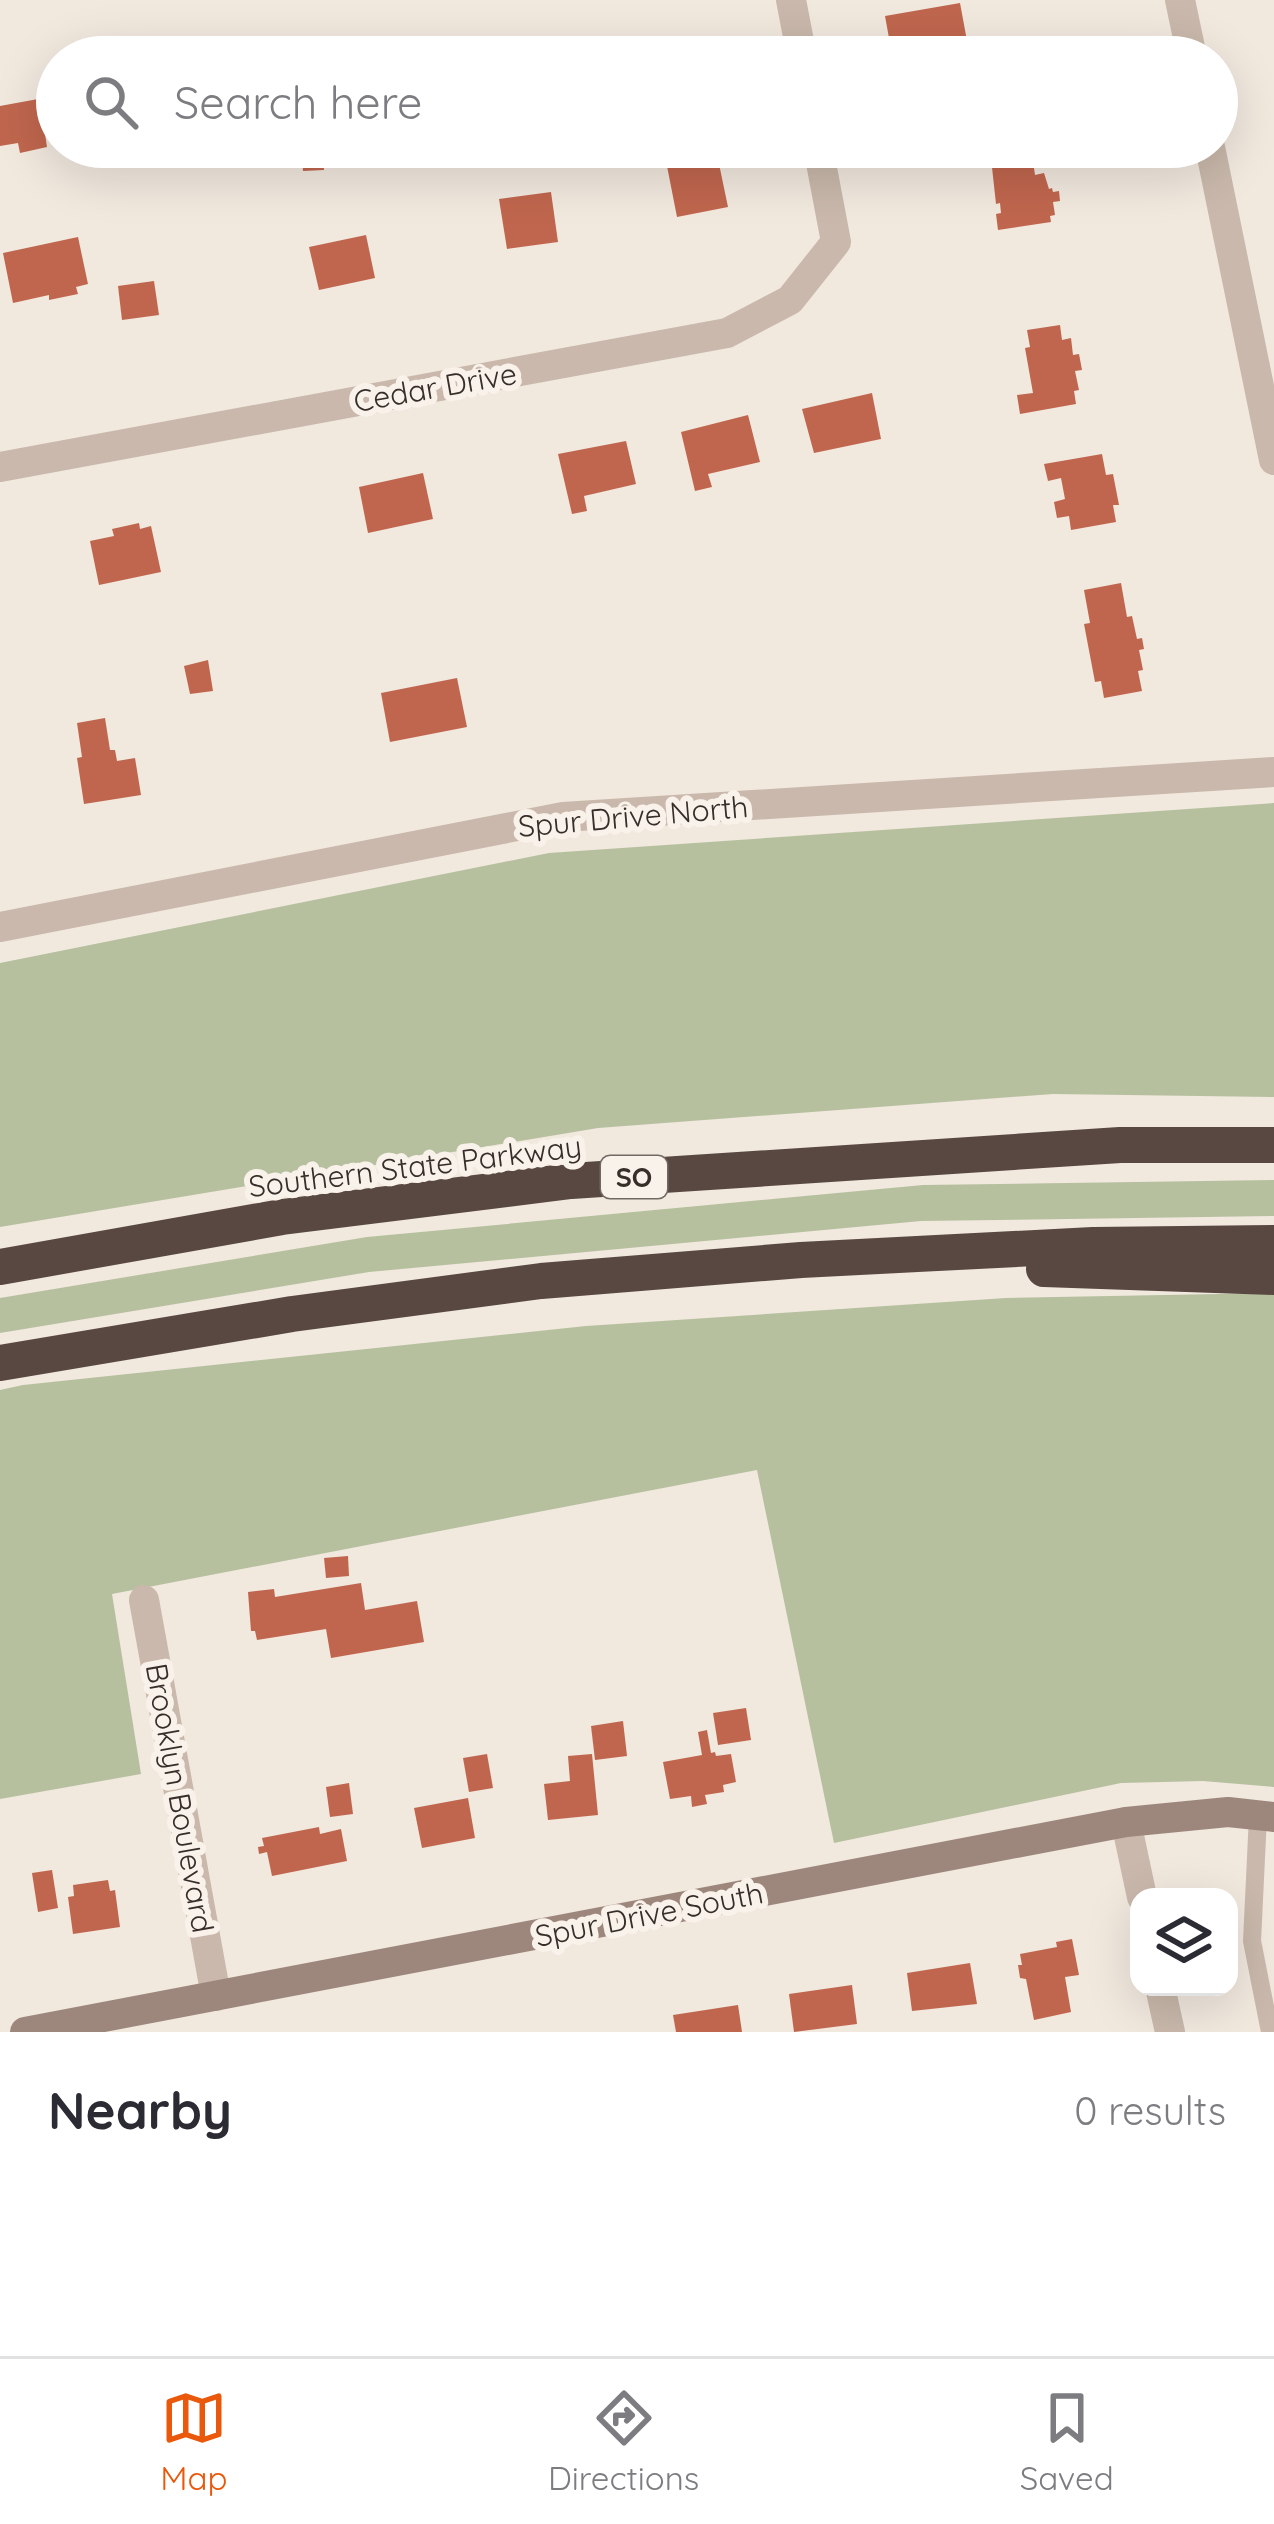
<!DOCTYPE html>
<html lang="en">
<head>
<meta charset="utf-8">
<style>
  :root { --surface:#fff; --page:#f2f2f3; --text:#2b2b33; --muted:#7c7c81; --line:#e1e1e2; --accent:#ea580c }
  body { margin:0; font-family:Quicksand,sans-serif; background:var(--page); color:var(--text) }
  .controls { position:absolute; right:36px; bottom:36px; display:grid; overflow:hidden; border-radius:24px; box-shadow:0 12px 48px #0002 }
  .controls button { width:108px; height:108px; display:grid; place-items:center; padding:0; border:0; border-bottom:3px solid var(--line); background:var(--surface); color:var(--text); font:60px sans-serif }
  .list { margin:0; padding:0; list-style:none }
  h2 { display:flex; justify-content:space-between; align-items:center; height:156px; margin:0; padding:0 48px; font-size:51px }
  h2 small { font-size:39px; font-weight:400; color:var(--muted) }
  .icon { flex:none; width:66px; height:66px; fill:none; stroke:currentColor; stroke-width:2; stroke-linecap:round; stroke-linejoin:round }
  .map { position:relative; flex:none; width:1274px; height:2032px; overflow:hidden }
  .search { position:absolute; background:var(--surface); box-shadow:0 12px 48px #0002; left:36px; right:36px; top:36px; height:132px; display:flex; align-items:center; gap:30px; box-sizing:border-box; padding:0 42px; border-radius:66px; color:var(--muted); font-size:45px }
  .sheet { height:324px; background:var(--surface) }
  nav { display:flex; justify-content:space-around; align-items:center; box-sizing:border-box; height:168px; border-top:3px solid var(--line); background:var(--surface); font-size:33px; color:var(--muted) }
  nav a { display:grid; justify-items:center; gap:6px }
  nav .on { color:var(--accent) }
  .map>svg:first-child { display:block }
  .green { fill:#b6c09f }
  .building { fill:#c0664e }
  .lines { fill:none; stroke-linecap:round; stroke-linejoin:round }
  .lane { stroke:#c9b8ab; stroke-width:18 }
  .street { stroke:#c9b8ab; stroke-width:30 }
  .secondary { stroke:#9d877c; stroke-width:30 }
  .highway { stroke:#584841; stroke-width:36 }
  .labels { text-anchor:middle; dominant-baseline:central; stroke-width:12; stroke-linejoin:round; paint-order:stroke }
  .shield { fill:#f9f2eb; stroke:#716964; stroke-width:3 }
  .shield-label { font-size:27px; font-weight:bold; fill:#372e2a }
  .street-label { font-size:30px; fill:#372e2a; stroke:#f9f2eb }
</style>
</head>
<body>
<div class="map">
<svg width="1274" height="2032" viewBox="0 0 1274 2032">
  <rect width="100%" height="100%" fill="#f1e8de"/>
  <g class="green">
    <path d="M 1274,803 L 1274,1097 L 1053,1094 L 598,1128 L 0,1227 L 0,963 L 549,853 Z"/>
    <path d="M 1274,1180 L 1274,1216 L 921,1221 L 369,1272 L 0,1333 L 0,1298 L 367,1237 L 923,1185 Z"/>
    <path d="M 1274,1293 L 1274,1787 L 1203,1781 L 1121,1783 L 834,1843 L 757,1470 L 112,1594 L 141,1774 L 0,1799 L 0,1390 L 23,1385 L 586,1326 L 1006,1298 Z"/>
  </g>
  <g class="building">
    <path d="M 960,3 L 970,57 L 886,57 L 883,39 L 889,38 L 885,16 Z"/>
    <path d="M 49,97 L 56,129 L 45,134 L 47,147 L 20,153 L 18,143 L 0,146 L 0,106 Z"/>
    <path d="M 678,147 L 719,147 L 721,159 L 718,159 L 728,207 L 677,217 L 666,161 L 680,158 Z"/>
    <path d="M 1002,147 L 1031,147 L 1035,175 L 1044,173 L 1049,189 L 1052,188 L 1053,192 L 1059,191 L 1060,201 L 1053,202 L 1055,215 L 1050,216 L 1051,222 L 998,230 L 996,214 L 1001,213 L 1000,203 L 996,204 L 990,149 Z"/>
    <path d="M 323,150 L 324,170 L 303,171 L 302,152 Z"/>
    <path d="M 551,192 L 558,242 L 507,249 L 499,199 Z"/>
    <path d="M 366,235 L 375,278 L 319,290 L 309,247 Z"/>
    <path d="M 78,237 L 88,284 L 76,287 L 78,294 L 49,300 L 49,295 L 13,303 L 3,253 Z"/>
    <path d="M 154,281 L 159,315 L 122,320 L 118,286 Z"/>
    <path d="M 1060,325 L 1062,340 L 1071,338 L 1073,355 L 1079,354 L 1082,370 L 1075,371 L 1079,390 L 1074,391 L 1076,404 L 1020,414 L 1017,395 L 1033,393 L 1025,348 L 1030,347 L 1027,330 Z"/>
    <path d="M 872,393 L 881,439 L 814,453 L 802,409 Z"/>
    <path d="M 748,415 L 760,462 L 708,474 L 712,487 L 695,491 L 681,432 Z"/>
    <path d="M 626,441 L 636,484 L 584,496 L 587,511 L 572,514 L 558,454 Z"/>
    <path d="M 1102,454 L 1106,475 L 1113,474 L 1119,505 L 1113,505 L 1116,522 L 1071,530 L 1069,516 L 1057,518 L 1054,502 L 1065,499 L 1061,478 L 1048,481 L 1044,464 Z"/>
    <path d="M 423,473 L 433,519 L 368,533 L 359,487 Z"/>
    <path d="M 139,523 L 140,529 L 151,526 L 161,572 L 99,585 L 90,541 L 114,536 L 112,529 Z"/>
    <path d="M 1121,583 L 1127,617 L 1132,616 L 1137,639 L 1142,638 L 1144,649 L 1139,650 L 1143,670 L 1138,671 L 1142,691 L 1104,698 L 1101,681 L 1095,682 L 1084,624 L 1090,623 L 1084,590 Z"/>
    <path d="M 208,660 L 213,691 L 190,694 L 184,666 Z"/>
    <path d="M 457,678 L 467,727 L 390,742 L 381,693 Z"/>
    <path d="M 105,718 L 110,750 L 115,750 L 117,761 L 135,758 L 141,795 L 84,804 L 77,758 L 82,757 L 77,723 Z"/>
    <path d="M 348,1556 L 349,1576 L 326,1578 L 324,1558 Z"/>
    <path d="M 361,1583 L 365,1610 L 417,1601 L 424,1642 L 331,1658 L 326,1629 L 257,1640 L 255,1631 L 251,1631 L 248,1592 L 274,1589 L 275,1597 Z"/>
    <path d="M 746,1708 L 751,1740 L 718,1745 L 713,1713 Z"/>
    <path d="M 623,1721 L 627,1756 L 595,1760 L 591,1726 Z"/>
    <path d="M 707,1730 L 711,1753 L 715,1752 L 716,1756 L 731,1754 L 736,1782 L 723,1785 L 724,1792 L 705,1795 L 707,1804 L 692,1807 L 691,1796 L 670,1799 L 663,1762 L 702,1755 L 698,1732 Z"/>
    <path d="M 487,1754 L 493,1788 L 469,1792 L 463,1758 Z"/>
    <path d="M 592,1754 L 598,1815 L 548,1820 L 544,1784 L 570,1781 L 568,1756 Z"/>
    <path d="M 349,1783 L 353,1814 L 330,1817 L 326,1787 Z"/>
    <path d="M 468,1798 L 475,1838 L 422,1848 L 414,1808 Z"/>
    <path d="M 319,1827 L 320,1834 L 341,1829 L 347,1861 L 272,1876 L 267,1852 L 259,1854 L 258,1847 L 264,1846 L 262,1838 Z"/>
    <path d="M 52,1870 L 58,1908 L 38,1912 L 32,1873 Z"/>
    <path d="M 108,1880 L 110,1891 L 115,1890 L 120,1927 L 73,1934 L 68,1897 L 74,1896 L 73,1885 Z"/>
    <path d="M 1072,1939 L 1079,1975 L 1065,1977 L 1071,2012 L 1034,2020 L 1026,1979 L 1020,1978 L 1018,1965 L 1022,1965 L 1020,1954 L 1057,1947 L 1056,1942 Z"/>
    <path d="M 970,1963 L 977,2004 L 912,2011 L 907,1973 Z"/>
    <path d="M 852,1985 L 857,2024 L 794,2032 L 789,1994 Z"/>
    <path d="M 738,2005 L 742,2032 L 676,2032 L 673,2015 Z"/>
  </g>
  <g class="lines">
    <path class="lane" d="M 1258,1816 L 1252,1941 L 1270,2032"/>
    <g class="street">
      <path d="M 791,0 L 802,57"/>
      <path d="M 1180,0 L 1192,57"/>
      <path d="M 1210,147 L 1274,460"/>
      <path d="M 0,467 L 727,333 L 790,300 L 836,242 L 818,147"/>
      <path d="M 0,927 L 563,817 L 1274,772"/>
      <path d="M 144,1600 L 216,1996"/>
      <path d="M 1126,1822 L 1142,1897"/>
      <path d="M 1160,1987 L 1170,2032"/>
    </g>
    <path class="secondary" d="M 25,2032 L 1126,1822 L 1228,1812 L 1274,1817"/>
    <g class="highway">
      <path d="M 0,1267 L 282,1217 L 571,1181 L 1120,1145 L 1274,1145"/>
      <path d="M 1044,1269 L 1274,1277"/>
      <path d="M 0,1363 L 292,1314 L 541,1281 L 801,1260 L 1093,1245 L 1274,1243"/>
    </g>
  </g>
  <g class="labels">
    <rect class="shield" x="601" y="1156" width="66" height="42" rx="9"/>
    <g class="shield-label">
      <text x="634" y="1177">SO</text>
    </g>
    <g class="street-label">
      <text transform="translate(435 387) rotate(-10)">Cedar Drive</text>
      <text transform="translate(633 816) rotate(-5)">Spur Drive North</text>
      <text transform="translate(415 1166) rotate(-7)">Southern State Parkway</text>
      <text transform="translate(180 1798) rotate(80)">Brooklyn Boulevard</text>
      <text transform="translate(649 1914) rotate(-11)">Spur Drive South</text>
    </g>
  </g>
</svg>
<div class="controls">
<button><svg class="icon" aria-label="layers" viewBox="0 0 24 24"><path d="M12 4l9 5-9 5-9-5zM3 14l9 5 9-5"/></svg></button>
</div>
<div class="search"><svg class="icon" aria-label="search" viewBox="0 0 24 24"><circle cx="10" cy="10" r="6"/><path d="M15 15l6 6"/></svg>Search here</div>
</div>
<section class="sheet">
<h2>Nearby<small>0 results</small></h2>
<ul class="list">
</ul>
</section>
<nav>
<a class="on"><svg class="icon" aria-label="map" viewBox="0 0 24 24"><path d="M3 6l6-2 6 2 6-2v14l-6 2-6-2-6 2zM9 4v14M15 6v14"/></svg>Map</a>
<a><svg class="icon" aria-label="directions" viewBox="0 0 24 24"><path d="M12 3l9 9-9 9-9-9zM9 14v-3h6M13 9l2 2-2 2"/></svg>Directions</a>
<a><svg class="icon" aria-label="saved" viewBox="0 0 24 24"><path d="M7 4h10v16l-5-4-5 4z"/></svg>Saved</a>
</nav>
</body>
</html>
